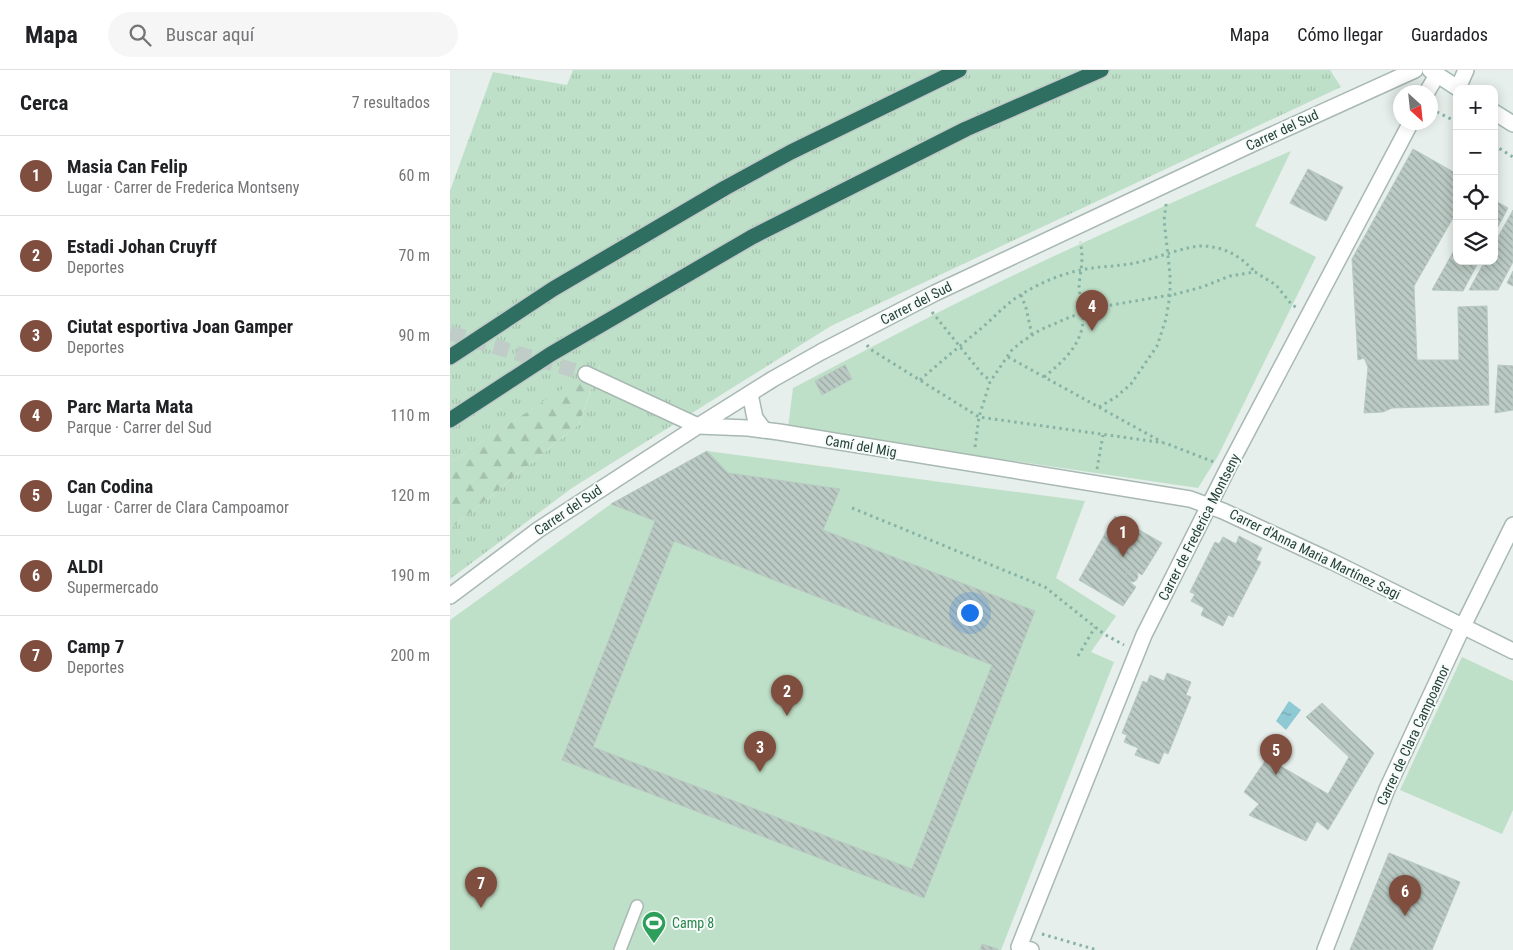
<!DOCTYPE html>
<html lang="es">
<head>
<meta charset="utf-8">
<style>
  :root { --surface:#fff; --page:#f6f6f6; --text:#202124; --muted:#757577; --line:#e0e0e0; --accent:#7f4e3f }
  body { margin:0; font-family:"Roboto Condensed",sans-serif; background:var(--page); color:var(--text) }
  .controls { position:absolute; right:15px; top:15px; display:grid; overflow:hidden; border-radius:10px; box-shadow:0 2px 12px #0003 }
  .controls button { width:45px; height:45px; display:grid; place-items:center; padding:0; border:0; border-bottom:1px solid var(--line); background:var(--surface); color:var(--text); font:25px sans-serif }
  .compass { position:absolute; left:943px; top:15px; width:45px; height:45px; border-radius:50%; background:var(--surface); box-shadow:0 2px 12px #0003; rotate:153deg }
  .you { position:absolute; left:519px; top:542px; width:18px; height:18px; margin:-12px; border:4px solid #fff; border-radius:50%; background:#1a73e8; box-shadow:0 0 0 8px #1a73e833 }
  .badge { display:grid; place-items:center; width:32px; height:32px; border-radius:50%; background:var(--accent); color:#fff; font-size:16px; font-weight:700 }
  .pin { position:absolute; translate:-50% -41px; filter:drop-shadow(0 1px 2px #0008) }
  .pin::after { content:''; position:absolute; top:26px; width:18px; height:15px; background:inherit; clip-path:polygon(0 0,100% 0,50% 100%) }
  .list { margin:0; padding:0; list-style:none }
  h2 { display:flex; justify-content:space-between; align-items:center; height:65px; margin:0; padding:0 20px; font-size:21px }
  h2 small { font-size:16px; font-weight:400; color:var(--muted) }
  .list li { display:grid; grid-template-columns:32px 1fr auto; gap:15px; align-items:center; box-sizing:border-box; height:80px; padding:0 20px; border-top:1px solid var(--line) }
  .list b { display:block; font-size:19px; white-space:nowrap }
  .list p { margin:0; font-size:16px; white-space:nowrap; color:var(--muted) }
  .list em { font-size:16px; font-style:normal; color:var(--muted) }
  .icon { flex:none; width:28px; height:28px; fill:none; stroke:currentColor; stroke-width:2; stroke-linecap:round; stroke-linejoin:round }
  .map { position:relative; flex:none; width:1063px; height:880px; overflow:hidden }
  header { display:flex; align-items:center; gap:30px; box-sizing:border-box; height:70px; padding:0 25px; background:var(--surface); border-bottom:1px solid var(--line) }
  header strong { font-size:24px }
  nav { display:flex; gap:28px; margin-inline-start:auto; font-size:18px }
  .search { width:350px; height:45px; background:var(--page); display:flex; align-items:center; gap:12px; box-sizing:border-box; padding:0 18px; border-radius:28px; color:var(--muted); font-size:19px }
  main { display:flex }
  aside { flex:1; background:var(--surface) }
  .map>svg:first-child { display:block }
  .grass { fill:url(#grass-tufts) }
  .forest { fill:url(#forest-firs) }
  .park { fill:#bfe0c8 }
  .water { fill:url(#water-ripples) }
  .building { fill:url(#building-back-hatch); stroke:#b8c9c2; fill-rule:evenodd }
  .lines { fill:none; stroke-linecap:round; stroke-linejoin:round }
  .street-tunnel { stroke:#bfccc8; stroke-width:15; stroke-dasharray:15 8; stroke-linecap:butt }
  .lane-casing { stroke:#a8b8b2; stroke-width:14 }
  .street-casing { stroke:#a8b8b2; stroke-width:18 }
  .secondary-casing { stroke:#a4bbb3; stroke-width:18 }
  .highway-casing { stroke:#c2cac8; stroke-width:18 }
  .path { stroke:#86b3a5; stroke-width:3; stroke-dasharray:2.5 4; stroke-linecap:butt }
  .lane { stroke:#fff; stroke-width:11 }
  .street { stroke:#fff; stroke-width:15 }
  .secondary { stroke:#fff; stroke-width:15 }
  .highway { stroke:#2f6f62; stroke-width:15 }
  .labels { text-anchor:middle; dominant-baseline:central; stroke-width:4; stroke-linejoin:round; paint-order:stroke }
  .street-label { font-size:14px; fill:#24423a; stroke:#f7fbf9 }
  .leisure-label { font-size:14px; fill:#27864d; stroke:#f7fbf9; text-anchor:start }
</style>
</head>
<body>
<header>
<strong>Mapa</strong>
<div class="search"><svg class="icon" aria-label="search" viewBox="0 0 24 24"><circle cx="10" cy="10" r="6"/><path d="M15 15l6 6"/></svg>Buscar aquí</div>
<nav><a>Mapa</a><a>Cómo llegar</a><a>Guardados</a></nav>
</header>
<main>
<aside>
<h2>Cerca<small>7 resultados</small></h2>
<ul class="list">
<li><span class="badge">1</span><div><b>Masia Can Felip</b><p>Lugar · Carrer de Frederica Montseny</p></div><em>60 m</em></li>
<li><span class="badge">2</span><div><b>Estadi Johan Cruyff</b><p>Deportes</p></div><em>70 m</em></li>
<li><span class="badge">3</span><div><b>Ciutat esportiva Joan Gamper</b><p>Deportes</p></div><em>90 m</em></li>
<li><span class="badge">4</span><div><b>Parc Marta Mata</b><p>Parque · Carrer del Sud</p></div><em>110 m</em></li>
<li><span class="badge">5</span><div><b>Can Codina</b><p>Lugar · Carrer de Clara Campoamor</p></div><em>120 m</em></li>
<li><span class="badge">6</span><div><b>ALDI</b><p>Supermercado</p></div><em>190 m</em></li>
<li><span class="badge">7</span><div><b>Camp 7</b><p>Deportes</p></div><em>200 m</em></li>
</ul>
</aside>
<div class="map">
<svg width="1063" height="880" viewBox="0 0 1063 880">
  <defs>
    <pattern id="grass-tufts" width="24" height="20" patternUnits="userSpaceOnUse" patternTransform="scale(1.25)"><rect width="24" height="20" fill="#bfe0c8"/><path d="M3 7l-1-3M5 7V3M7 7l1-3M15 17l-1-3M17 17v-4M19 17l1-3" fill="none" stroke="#a4c1ad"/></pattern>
    <pattern id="forest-firs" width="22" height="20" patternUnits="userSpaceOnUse" patternTransform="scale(1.25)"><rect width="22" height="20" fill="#bfe0c8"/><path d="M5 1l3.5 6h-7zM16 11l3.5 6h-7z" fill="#a4c1ad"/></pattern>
    <pattern id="water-ripples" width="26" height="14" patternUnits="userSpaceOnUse" patternTransform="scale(1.25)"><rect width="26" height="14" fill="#8ec9d4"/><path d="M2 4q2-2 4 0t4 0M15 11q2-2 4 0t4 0" fill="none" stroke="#74a5ad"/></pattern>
    <pattern id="building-back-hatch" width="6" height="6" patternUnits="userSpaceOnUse" patternTransform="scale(1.25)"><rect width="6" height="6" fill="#bbcac4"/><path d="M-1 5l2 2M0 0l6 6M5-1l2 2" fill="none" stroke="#98a6a0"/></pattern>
  </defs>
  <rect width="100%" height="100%" fill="#e6efeb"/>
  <path class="grass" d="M 123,0 L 880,0 L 891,17 L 381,256 L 122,418 L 0,509 L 0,459 L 129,354 L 150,295 L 0,393 L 0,121 L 43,2 L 117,15 Z"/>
  <path class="forest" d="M 150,294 L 129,354 L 0,459 L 0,393 Z"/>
  <g class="park">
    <path d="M 841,81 L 805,156 L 866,187 L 768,386 L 748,418 L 338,358 L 343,318 C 391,293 439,268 487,243 C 603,184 722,132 841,81 Z"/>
    <path d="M 257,381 L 635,431 L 606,508 L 666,546 L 641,582 L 664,592 L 551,880 L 0,880 L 0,550 L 161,434 Z"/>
    <path d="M 1012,587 L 1063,611 L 1063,740 L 1052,764 L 950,720 Z"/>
  </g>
  <path class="water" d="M 839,631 L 851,640 L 836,660 L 826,651 Z"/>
  <g class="building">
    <path d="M 963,79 L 1007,104 L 1007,141 L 964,216 L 967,290 L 1009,290 L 1008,237 L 1037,236 L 1039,335 L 942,338 L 933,342 L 914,343 L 918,297 L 914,288 L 908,290 L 902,189 Z"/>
    <path d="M 858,99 L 893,117 L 876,151 L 840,133 Z"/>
    <path d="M 1044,130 L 1058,138 L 1044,164 Z"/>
    <path d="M 1063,140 L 1063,192 L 1048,220 L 1019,220 L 1035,191 L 1044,191 L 1044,174 Z"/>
    <path d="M 1007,175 L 1007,191 L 1029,191 L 1013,221 L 982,220 Z"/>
    <path d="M 1063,201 L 1063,216 L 1057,213 Z"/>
    <path d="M 395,295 L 402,309 L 372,325 L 365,311 Z"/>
    <path d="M 1048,295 L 1063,296 L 1063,340 L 1045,343 Z"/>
    <path d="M 257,381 L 278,403 L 390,419 L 373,460 L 585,541 L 474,828 L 112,690 L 205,451 L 161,434 ZM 224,471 L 542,595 L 462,799 L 143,677 Z"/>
    <path d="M 665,446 L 712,473 L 692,505 L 684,500 L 679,501 L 677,504 L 677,510 L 686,517 L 673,536 L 629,510 Z"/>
    <path d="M 789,466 L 812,478 L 806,490 L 811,492 L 783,547 L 778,545 L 773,556 L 751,545 L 754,538 L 741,531 L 745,524 L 740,522 L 765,472 L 769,474 L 773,467 L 786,474 Z"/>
    <circle cx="682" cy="506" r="6"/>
    <path d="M 717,603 L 741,612 L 736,625 L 741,627 L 718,684 L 714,682 L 709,694 L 685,685 L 688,678 L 674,672 L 677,665 L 672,663 L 693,611 L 697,613 L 700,605 L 714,611 Z"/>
    <path d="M 872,633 L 924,683 L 878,760 L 867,751 L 856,771 L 799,745 L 809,734 L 794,722 L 817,688 L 878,724 L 899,687 L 856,647 Z"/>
    <path d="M 939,783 L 1010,812 L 982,880 L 900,880 Z"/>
    <path d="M 532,874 L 548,879 L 548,880 L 530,880 Z"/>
  </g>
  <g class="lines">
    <path class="street-tunnel" d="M 0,263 L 136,304"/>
    <defs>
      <path id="lane" d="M 170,880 L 187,836"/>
      <g id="street">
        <path d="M 1008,18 L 1016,0"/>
        <path d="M 977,22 L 987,5"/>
        <path d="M 136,304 L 248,356 L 298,358 L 329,362 L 740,429 L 773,441 L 883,492 L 1063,581"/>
        <path d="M 300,324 L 305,348 L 314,360"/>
        <path d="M 0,526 L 88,460 L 248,356 L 323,309 L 371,282 L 485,223 L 802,74 L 965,0"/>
        <path d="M 581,880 L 569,877 L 694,565 L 778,398 L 961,52"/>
        <path d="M 875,880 L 937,719 L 1013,556 L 1063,455"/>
      </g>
      <g id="secondary">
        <path d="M 980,0 L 1009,19"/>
        <path d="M 1044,42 L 1063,54"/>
      </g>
      <g id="highway">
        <path d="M 0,287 L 103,219 L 275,118 L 341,82 L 509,0"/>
        <path d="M 0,350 L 101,284 L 302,167 L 516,59 L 651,0"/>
      </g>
    </defs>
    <use href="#lane" class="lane-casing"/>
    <use href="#street" class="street-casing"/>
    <use href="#secondary" class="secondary-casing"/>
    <use href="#highway" class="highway-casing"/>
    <g class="path">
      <path d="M 981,39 L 1007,52"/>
      <path d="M 1044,75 L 1063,87"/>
      <path d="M 571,225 L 576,238 L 582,265"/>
      <path d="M 482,242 L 532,304 L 541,311"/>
      <path d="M 417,275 L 420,279 L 529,347 L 715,373 L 764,392"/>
      <path d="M 558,287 L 712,372"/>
      <path d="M 594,307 C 614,291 635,272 633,244 C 632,234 629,224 629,214 C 631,199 634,187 630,172"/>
      <path d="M 470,310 C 489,293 509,277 528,261 C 543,249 555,234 572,224 C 593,211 618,201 643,198 C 657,196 671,196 685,193 C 705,189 737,175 755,176 C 777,178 790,186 805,202"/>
      <path d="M 649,337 L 666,327 L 681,314 L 707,276 L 716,249 L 720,225 L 720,204 L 714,150 L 716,135 L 715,132"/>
      <path d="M 525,377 L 529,347 L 540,312 L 561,281 L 570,273 L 590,260 L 620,247 L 650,237 L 726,224 L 752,217 L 780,206 L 805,202 L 826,215 L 842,235 L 846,237"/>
      <path d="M 647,399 L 653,365"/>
      <path d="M 402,438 L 595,517 L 654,564 L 674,575"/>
      <path d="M 628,586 L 645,557"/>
      <path d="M 592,864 L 647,880"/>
    </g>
    <use href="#lane" class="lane"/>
    <use href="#street" class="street"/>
    <use href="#secondary" class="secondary"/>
    <use href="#highway" class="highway"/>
  </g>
  <defs>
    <symbol id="stadium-pin" viewBox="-11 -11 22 30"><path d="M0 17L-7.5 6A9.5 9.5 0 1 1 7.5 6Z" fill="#2e9e5b" stroke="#f7fbf9"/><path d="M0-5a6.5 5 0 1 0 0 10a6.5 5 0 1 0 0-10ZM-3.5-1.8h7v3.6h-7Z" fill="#fff"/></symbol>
  </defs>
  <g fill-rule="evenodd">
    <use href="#stadium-pin" x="190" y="839" width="28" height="38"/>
  </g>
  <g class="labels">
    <g class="street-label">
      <text transform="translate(832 60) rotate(-25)">Carrer del Sud</text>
      <text transform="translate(466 233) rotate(-27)">Carrer del Sud</text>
      <text transform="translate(411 376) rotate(10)">Camí del Mig</text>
      <text transform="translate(118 440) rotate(-34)">Carrer del Sud</text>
      <text transform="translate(749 457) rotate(-63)">Carrer de Frederica Montseny</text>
      <text transform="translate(865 484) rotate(26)">Carrer d'Anna Maria Martínez Sagi</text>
      <text transform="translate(963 665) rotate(-65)">Carrer de Clara Campoamor</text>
    </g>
    <g class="leisure-label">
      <text x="222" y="853">Camp 8</text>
    </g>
  </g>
</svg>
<div class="controls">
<button>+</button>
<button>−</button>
<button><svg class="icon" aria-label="locate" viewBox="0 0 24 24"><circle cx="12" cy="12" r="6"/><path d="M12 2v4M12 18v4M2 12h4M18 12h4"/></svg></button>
<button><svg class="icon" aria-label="layers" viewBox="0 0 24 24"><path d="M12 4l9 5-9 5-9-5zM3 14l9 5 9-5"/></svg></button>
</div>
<svg class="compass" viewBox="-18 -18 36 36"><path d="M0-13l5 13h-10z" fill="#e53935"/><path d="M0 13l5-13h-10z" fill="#757577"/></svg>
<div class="you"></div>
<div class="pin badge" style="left:673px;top:487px">1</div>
<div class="pin badge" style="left:337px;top:646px">2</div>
<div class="pin badge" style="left:310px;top:702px">3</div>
<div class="pin badge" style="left:642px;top:261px">4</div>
<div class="pin badge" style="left:826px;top:705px">5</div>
<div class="pin badge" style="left:955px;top:846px">6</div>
<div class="pin badge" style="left:31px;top:838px">7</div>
</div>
</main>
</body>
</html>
